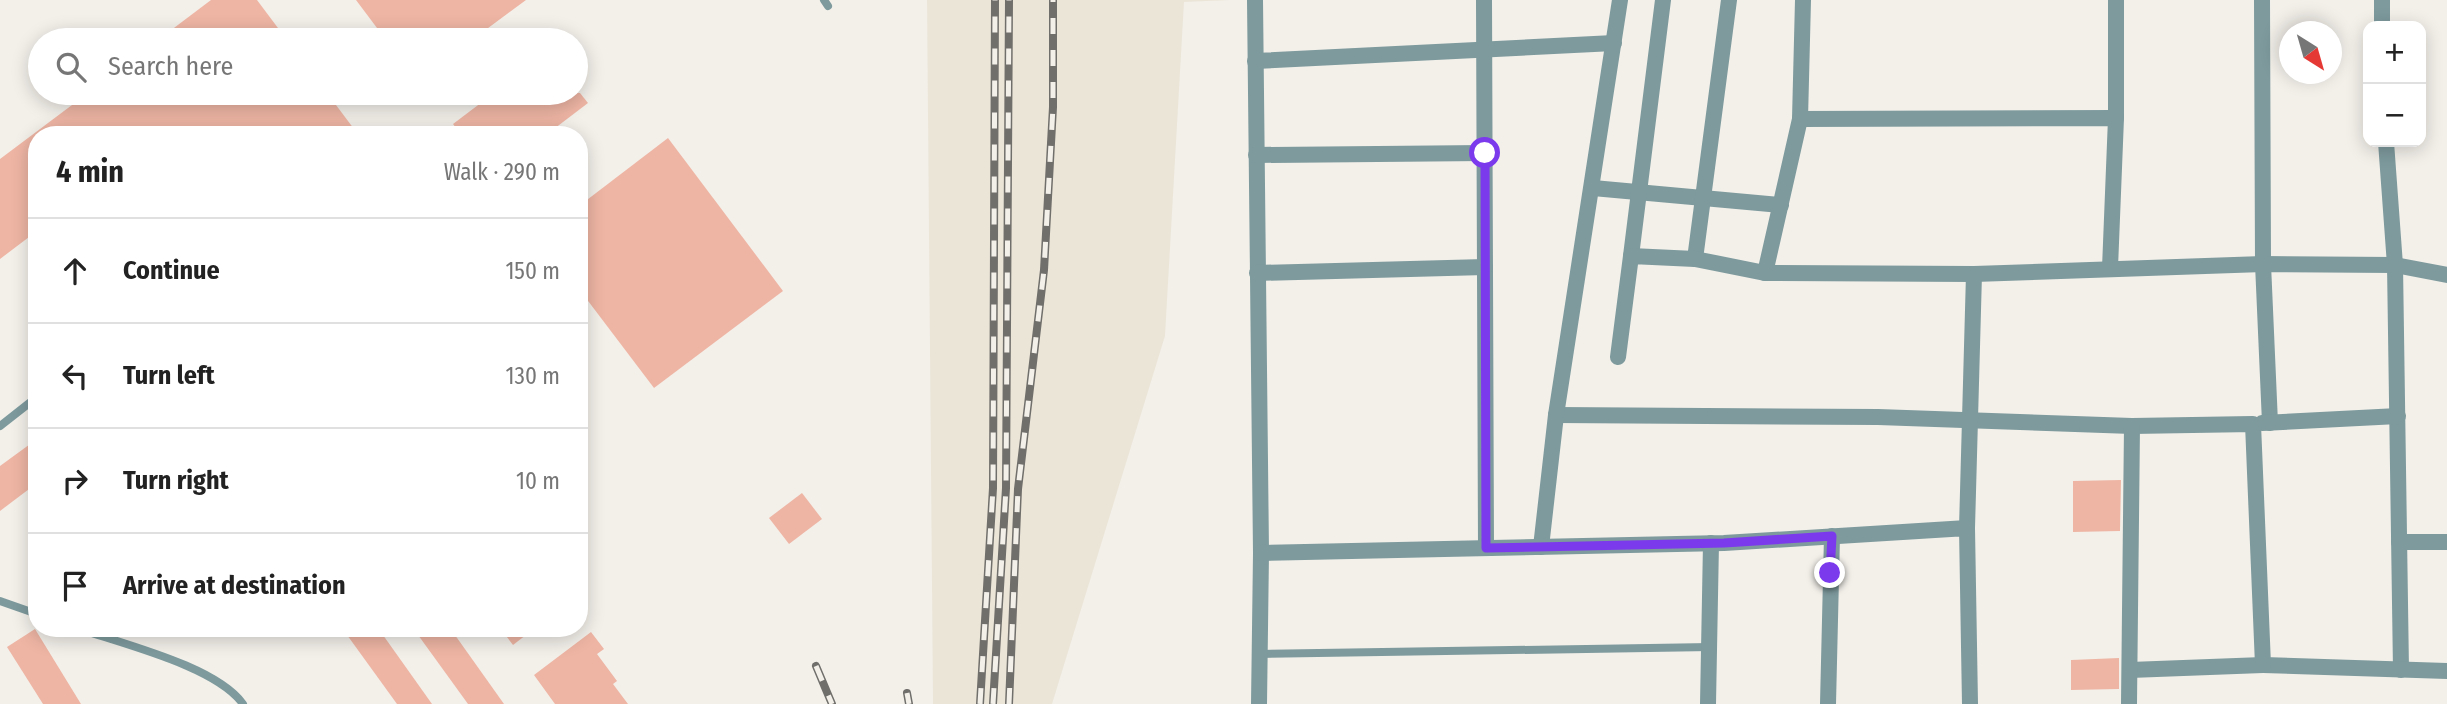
<!DOCTYPE html>
<html lang="en">
<head>
<meta charset="utf-8">
<style>
  :root { --surface:#fff; --page:#f2f2f2; --text:#222; --muted:#767676; --line:#e0e0e0 }
  body { margin:0; font-family:"Fira Sans Condensed",sans-serif; background:var(--page); color:var(--text) }
  .controls { position:absolute; right:21px; top:21px; display:grid; overflow:hidden; border-radius:14px; box-shadow:0 4px 18px #0003 }
  .controls button { width:63px; height:63px; display:grid; place-items:center; padding:0; border:0; border-bottom:2px solid var(--line); background:var(--surface); color:var(--text); font:35px sans-serif }
  .compass { position:absolute; left:2279px; top:21px; width:63px; height:63px; border-radius:50%; background:var(--surface); box-shadow:0 4px 18px #0003; rotate:143deg }
  .stop { position:absolute; width:21px; height:21px; margin:-16px; border:5px solid #7c3aed; border-radius:50%; background:#fff }
  .stop.end { background:#7c3aed; border-color:#fff; box-shadow:0 2px 7px #0008 }
  .list { margin:0; padding:0; list-style:none }
  h2 { display:flex; justify-content:space-between; align-items:center; height:91px; margin:0; padding:0 28px; font-size:30px }
  h2 small { font-size:23px; font-weight:400; color:var(--muted) }
  .list li { display:grid; grid-template-columns:46px 1fr auto; gap:21px; align-items:center; box-sizing:border-box; height:105px; padding:0 28px; border-top:2px solid var(--line) }
  .list b { display:block; font-size:26px; white-space:nowrap }
  .list em { font-size:23px; font-style:normal; color:var(--muted) }
  .icon { flex:none; width:38px; height:38px; fill:none; stroke:currentColor; stroke-width:2; stroke-linecap:round; stroke-linejoin:round }
  .map { position:relative; flex:none; width:2447px; height:704px; overflow:hidden }
  .search { position:absolute; background:var(--surface); box-shadow:0 4px 18px #0003; left:28px; top:28px; width:560px; height:77px; display:flex; align-items:center; gap:18px; box-sizing:border-box; padding:0 24px; border-radius:38px; color:var(--muted); font-size:26px }
  .panel { position:absolute; background:var(--surface); box-shadow:0 4px 18px #0003; left:28px; top:126px; width:560px; height:511px; border-radius:28px }
  .map>svg:first-child { display:block }
  .built { fill:#ebe5d8 }
  .building { fill:#eeb5a4 }
  .lines { fill:none; stroke-linecap:round; stroke-linejoin:round }
  .service { stroke:#7e9a9d; stroke-width:8 }
  .minor { stroke:#7e9a9d; stroke-width:16 }
  .rail-casing { stroke:#716f6b; stroke-width:8 }
  .rail { stroke:#f3f0ea; stroke-width:5; stroke-dasharray:16; stroke-linecap:butt }
  .route { stroke:#7c3aed; stroke-width:9 }
</style>
</head>
<body>
<div class="map">
<svg width="2447" height="704" viewBox="0 0 2447 704">
  <rect width="100%" height="100%" fill="#f3f0ea"/>
  <path class="built" d="M 927,0 L 1231,0 L 1184,2 L 1165,336 L 1052,704 L 933,704 Z"/>
  <g class="building">
    <path d="M 211,0 L 257,0 L 287,40 L 158,40 Z"/>
    <path d="M 356,0 L 526,0 L 472,40 L 386,40 Z"/>
    <path d="M 88,93 L 327,93 L 354,129 L 346,135 L 37,135 L 37,231 L 0,259 L 0,159 Z"/>
    <path d="M 494,93 L 580,93 L 588,103 L 546,135 L 461,135 L 453,124 Z"/>
    <path d="M 668,138 L 783,291 L 654,388 L 579,289 L 579,206 Z"/>
    <path d="M 37,439 L 37,483 L 0,511 L 0,466 Z"/>
    <path d="M 2121,480 L 2120,531 L 2073,532 L 2073,481 Z"/>
    <path d="M 802,493 L 822,519 L 789,544 L 769,518 Z"/>
    <path d="M 342,628 L 378,628 L 432,704 L 397,704 Z"/>
    <path d="M 413,628 L 450,628 L 504,704 L 468,704 Z"/>
    <path d="M 500,628 L 535,628 L 513,645 Z"/>
    <path d="M 35,629 L 81,704 L 43,704 L 7,647 Z"/>
    <path d="M 591,632 L 604,649 L 597,654 L 617,681 L 613,684 L 628,704 L 555,704 L 534,675 Z"/>
    <path d="M 2119,658 L 2119,689 L 2071,690 L 2071,660 Z"/>
  </g>
  <g class="lines">
    <g class="service">
      <path d="M 824,0 L 828,6"/>
      <path d="M 0,426 L 37,397"/>
      <path d="M 0,601 L 37,614"/>
      <path d="M 77,628 C 122,644 216,666 243,704"/>
      <path d="M 1259,654 L 1711,647"/>
    </g>
    <g class="minor">
      <path d="M 1255,0 L 1261,553 L 1259,704"/>
      <path d="M 1484,0 L 1486,548"/>
      <path d="M 2262,0 L 2263,264 L 2270,423"/>
      <path d="M 2382,26 L 2382,0"/>
      <path d="M 1255,61 L 1614,43"/>
      <path d="M 2116,118 L 2116,0"/>
      <path d="M 1800,119 L 1803,0"/>
      <path d="M 2386,142 L 2395,265 L 2401,670"/>
      <path d="M 1256,155 L 1485,153"/>
      <path d="M 1593,188 L 1781,205"/>
      <path d="M 1631,256 L 1663,0"/>
      <path d="M 1695,259 L 1729,0"/>
      <path d="M 1257,273 L 1485,267"/>
      <path d="M 1974,274 L 1765,273 L 1800,119 L 2116,118 L 2110,268"/>
      <path d="M 1618,357 L 1631,256 L 1695,259 L 1765,273"/>
      <path d="M 1556,415 L 1878,417 L 2132,426 L 2253,424 L 2263,665 L 2447,671"/>
      <path d="M 2262,423 L 2398,416"/>
      <path d="M 1967,528 L 1974,274 L 2263,264 L 2395,265 L 2447,275"/>
      <path d="M 2399,542 L 2447,542"/>
      <path d="M 1541,547 L 1556,415 L 1620,0"/>
      <path d="M 1261,553 L 1724,543 L 1967,528 L 1970,704"/>
      <path d="M 2130,670 L 2263,665"/>
      <path d="M 1708,704 L 1711,543"/>
      <path d="M 1828,704 L 1832,536"/>
      <path d="M 2129,704 L 2132,426"/>
    </g>
    <defs>
      <g id="rail">
        <path d="M 816,666 L 832,704"/>
        <path d="M 907,693 L 909,704"/>
        <path d="M 980,704 L 993,488 L 995,0"/>
        <path d="M 993,704 L 1006,488 L 1009,0"/>
        <path d="M 1009,704 L 1018,489 L 1044,270 L 1053,107 L 1053,0"/>
      </g>
    </defs>
    <use href="#rail" class="rail-casing"/>
    <use href="#rail" class="rail"/>
  </g>
  <g class="lines">
    <path class="route" d="M 1485,153 L 1486,548 L 1724,543 L 1832,536 L 1830,573"/>
  </g>
</svg>
<div class="controls">
<button>+</button>
<button>−</button>
</div>
<svg class="compass" viewBox="-18 -18 36 36"><path d="M0-13l5 13h-10z" fill="#e53935"/><path d="M0 13l5-13h-10z" fill="#767676"/></svg>
<div class="stop" style="left:1485px;top:153px"></div>
<div class="stop end" style="left:1830px;top:573px"></div>
<div class="search"><svg class="icon" aria-label="search" viewBox="0 0 24 24"><circle cx="10" cy="10" r="6"/><path d="M15 15l6 6"/></svg>Search here</div>
<section class="panel">
<h2>4 min<small>Walk · 290 m</small></h2>
<ul class="list">
<li><svg class="icon" aria-label="ahead" viewBox="0 0 24 24"><path d="M12 20V5M6 11l6-6 6 6"/></svg><div><b>Continue</b></div><em>150 m</em></li>
<li><svg class="icon" aria-label="left" viewBox="0 0 24 24"><path d="M17 20v-9H6M10 6l-5 5 5 5"/></svg><div><b>Turn left</b></div><em>130 m</em></li>
<li><svg class="icon" aria-label="right" viewBox="0 0 24 24"><path d="M7 20v-9h11M14 6l5 5-5 5"/></svg><div><b>Turn right</b></div><em>10 m</em></li>
<li><svg class="icon" aria-label="arrive" viewBox="0 0 24 24"><path d="M6 21V4h12l-3 4 3 4H6"/></svg><div><b>Arrive at destination</b></div></li>
</ul>
</section>
</div>
</body>
</html>
